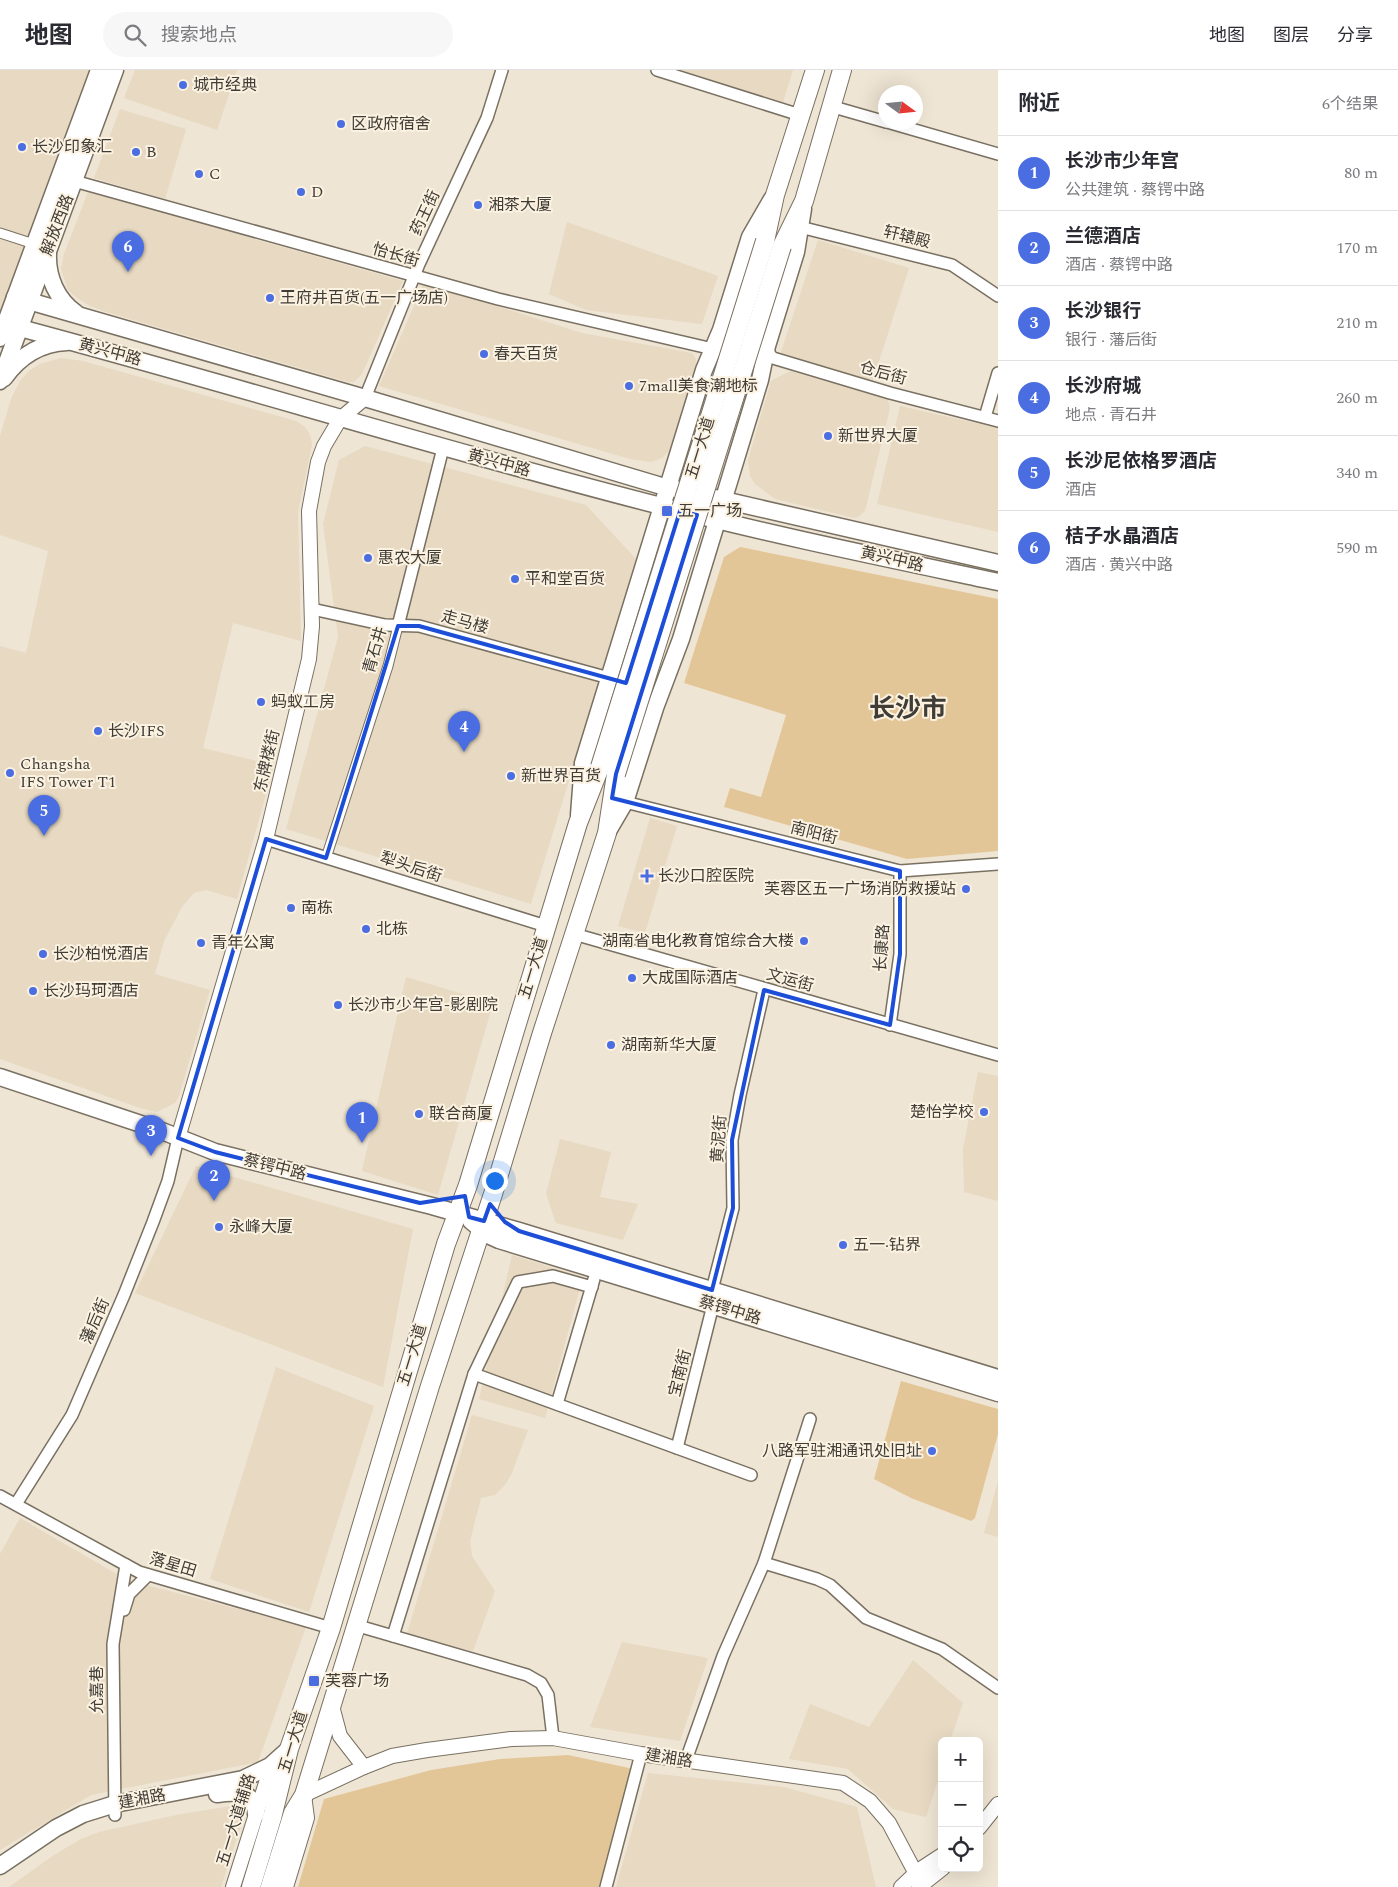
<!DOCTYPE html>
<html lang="zh">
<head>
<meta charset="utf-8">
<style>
  :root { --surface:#fff; --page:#f7f7f7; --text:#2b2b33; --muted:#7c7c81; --line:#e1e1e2; --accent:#4a6de1 }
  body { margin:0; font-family:Spectral,"Noto Sans SC",serif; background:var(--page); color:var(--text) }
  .controls { position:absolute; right:15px; bottom:15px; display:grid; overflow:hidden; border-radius:8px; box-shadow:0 5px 20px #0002 }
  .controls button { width:45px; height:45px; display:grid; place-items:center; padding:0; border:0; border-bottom:1px solid var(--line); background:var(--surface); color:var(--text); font:25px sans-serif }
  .compass { position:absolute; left:878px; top:15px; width:45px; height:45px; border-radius:50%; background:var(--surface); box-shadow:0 5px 20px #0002; rotate:105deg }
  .you { position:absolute; left:494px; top:1110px; width:18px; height:18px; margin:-12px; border:4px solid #fff; border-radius:50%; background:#1a73e8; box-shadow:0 0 0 8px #1a73e833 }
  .badge { display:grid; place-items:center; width:32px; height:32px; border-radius:50%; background:var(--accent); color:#fff; font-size:16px; font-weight:700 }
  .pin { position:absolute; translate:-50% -41px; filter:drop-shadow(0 1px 2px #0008) }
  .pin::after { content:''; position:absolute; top:26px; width:18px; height:15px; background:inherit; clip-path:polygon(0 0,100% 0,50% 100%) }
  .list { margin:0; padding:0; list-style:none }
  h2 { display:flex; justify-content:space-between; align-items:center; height:65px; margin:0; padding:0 20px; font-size:21px }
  h2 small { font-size:16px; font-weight:400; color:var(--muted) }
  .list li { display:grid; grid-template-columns:32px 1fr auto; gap:15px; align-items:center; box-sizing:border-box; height:75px; padding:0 20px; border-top:1px solid var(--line) }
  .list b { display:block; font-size:19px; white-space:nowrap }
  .list p { margin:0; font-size:16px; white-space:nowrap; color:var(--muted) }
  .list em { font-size:16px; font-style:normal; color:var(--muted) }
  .icon { flex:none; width:28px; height:28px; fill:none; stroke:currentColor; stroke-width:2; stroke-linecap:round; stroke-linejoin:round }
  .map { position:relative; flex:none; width:998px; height:1817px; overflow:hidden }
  header { display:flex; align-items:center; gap:30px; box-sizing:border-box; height:70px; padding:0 25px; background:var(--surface); border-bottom:1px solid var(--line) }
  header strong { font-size:24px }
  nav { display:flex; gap:28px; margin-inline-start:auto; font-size:18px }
  .search { width:350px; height:45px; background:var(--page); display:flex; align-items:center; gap:12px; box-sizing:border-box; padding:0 18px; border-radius:28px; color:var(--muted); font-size:19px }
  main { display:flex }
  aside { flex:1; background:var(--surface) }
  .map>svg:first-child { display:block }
  .built { fill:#e7d9c2 }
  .green { fill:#e3c698 }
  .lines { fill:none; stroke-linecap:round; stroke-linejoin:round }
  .pedestrian-casing { stroke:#797061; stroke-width:11 }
  .minor-casing { stroke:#797061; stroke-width:14 }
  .tertiary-casing { stroke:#797061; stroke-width:16 }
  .secondary-casing { stroke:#797061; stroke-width:19 }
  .primary-casing { stroke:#797061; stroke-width:20 }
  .pedestrian { stroke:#fff; stroke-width:9 }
  .minor { stroke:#fff; stroke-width:11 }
  .tertiary { stroke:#fff; stroke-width:14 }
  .secondary { stroke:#fff; stroke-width:16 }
  .primary { stroke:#fff; stroke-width:18 }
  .primary-bridge-casing { stroke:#797061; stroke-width:20; stroke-linecap:butt }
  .primary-bridge { stroke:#fff; stroke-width:18 }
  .marked { fill:none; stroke:#1d4ed8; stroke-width:4; stroke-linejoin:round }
  .poi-dot { fill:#4a6de1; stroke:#fcf2e1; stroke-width:2 }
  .labels { text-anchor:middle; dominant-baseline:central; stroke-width:4; stroke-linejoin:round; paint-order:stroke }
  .poi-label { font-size:16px; fill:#403c36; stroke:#fcf2e1; text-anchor:start }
  .street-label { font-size:16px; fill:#403c36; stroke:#fcf2e1 }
  .town-label { font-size:26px; font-weight:bold; fill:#403c36; stroke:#fcf2e1 }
</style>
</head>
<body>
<header>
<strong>地图</strong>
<div class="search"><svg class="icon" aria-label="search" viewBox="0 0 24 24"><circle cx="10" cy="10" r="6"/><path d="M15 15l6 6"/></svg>搜索地点</div>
<nav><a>地图</a><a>图层</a><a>分享</a></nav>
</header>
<main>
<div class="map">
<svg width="998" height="1817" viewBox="0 0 998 1817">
  <rect width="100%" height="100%" fill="#efe5d4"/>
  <g class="built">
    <path d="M 0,0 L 95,0 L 0,256 Z"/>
    <path d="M 135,0 L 237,0 L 217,60 L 124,28 Z"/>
    <path d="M 657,0 L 793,0 L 781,39 Z"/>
    <path d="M 120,39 L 186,59 L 165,129 L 94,108 Z"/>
    <path d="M 88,122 L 403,211 L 362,304 L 354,312 L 348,312 L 106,242 L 90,236 L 77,228 L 68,220 L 61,199 L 64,184 Z"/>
    <path d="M 567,152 L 718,206 L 702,254 L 586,240 L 549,224 Z"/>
    <path d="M 818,170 L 909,198 L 872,313 L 780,285 Z"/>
    <path d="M 424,213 L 582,263 L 692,283 L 696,289 L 696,297 L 679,358 L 669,381 L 662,388 L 651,392 L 630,389 L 379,316 Z"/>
    <path d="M 61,288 L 83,291 L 296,351 L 305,357 L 310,364 L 312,375 L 298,442 L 301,571 L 233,553 L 203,678 L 274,695 L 237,829 L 206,820 L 194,823 L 182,837 L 164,871 L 155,904 L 210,920 L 179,1026 L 175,1033 L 157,1042 L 143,1039 L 0,989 L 0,576 L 26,583 L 48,481 L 0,465 L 0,366 L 11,329 L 20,311 L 30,300 L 40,294 Z"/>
    <path d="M 790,301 L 888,329 L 890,338 L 865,441 L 858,447 L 854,448 L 775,429 L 755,414 L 750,406 L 748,390 L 771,311 Z"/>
    <path d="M 900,336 L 998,358 L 998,462 L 877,434 Z"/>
    <path d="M 365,376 L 586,435 L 637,490 L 531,834 L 286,759 L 338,567 L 323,454 L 339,390 Z"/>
    <path d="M 650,748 L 677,756 L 645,863 L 618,856 Z"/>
    <path d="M 406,907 L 493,933 L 438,1125 L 362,1101 Z"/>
    <path d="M 978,1002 L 998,1006 L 998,1131 L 964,1122 L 963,1079 Z"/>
    <path d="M 560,1069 L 611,1082 L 600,1127 L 638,1134 L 623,1170 L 556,1153 L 546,1124 Z"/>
    <path d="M 196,1096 L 413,1159 L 383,1317 L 135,1223 Z"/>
    <path d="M 512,1185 L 583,1207 L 545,1348 L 479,1329 Z"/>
    <path d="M 276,1297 L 374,1336 L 309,1542 L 210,1509 Z"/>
    <path d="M 472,1345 L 528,1360 L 512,1403 L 505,1415 L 495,1425 L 481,1428 L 470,1471 L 472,1486 L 495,1521 L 473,1581 L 406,1567 Z"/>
    <path d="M 998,1411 L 998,1467 L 984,1463 Z"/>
    <path d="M 20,1448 L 127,1510 L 306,1557 L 258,1692 L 91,1725 L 0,1780 L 0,1484 Z"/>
    <path d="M 622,1572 L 708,1588 L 680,1671 L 590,1657 Z"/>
    <path d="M 913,1590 L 963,1633 L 950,1671 L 942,1671 L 942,1698 L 926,1747 L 893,1739 L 848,1699 L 789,1689 L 810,1634 L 869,1657 Z"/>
    <path d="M 648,1703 L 784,1717 L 857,1737 L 876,1817 L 616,1817 Z"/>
    <path d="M 232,1736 L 243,1740 L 244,1746 L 221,1817 L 9,1817 L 54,1785 L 81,1769 L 99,1762 L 181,1744 Z"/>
  </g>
  <g class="green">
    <path d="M 740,477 L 998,529 L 998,781 L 907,789 L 724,737 L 730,718 L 761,727 L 786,645 L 684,613 L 724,487 Z"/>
    <path d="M 901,1311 L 998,1339 L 998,1364 L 975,1448 L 971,1451 L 911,1428 L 874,1409 Z"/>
    <path d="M 568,1685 L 634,1699 L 601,1817 L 298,1817 L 324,1729 L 431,1700 L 500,1689 Z"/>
  </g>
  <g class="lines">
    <defs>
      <g id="pedestrian">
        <path d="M 0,163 L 34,174"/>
        <path d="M 326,788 L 388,596 L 398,556"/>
      </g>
      <g id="minor">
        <path d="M 657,0 L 800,45"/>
        <path d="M 830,36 L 886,52"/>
        <path d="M 887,52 L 998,84"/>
        <path d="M 74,111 L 498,229 L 713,279"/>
        <path d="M 800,157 L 952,195 L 998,226"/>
        <path d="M 767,276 L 770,285 L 773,288 L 890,323 L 998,351"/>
        <path d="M 365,328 L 419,194 L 487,48 L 502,0"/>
        <path d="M 985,347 L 998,303"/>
        <path d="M 312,539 L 385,555 L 419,556 L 609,608"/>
        <path d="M 398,556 L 443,378"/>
        <path d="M 625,732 L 900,801 L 998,794"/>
        <path d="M 266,769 L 546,856"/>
        <path d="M 574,864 L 998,985"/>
        <path d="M 890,955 L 900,884 L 900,801"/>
        <path d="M 712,1220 L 733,1138 L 732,1070 L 740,1025 L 764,920"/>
        <path d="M 474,1304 L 751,1405"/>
        <path d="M 557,1334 L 594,1209"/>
        <path d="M 677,1378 L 713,1235"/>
        <path d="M 0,1426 L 139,1502 L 331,1558"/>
        <path d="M 16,1434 L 72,1345 L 124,1225 L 153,1152 L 168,1111 L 178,1068"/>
        <path d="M 764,1493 L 817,1509 L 830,1515 L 866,1548 L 942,1579 L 998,1618"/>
        <path d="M 124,1540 L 129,1524 L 148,1505"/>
        <path d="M 355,1555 L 527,1605 L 541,1613 L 548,1625 L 553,1668"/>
        <path d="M 393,1566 L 474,1304 L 518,1212 L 553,1206 L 592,1217"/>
        <path d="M 686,1690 L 723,1586 L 764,1493 L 810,1349"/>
        <path d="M 115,1745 L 113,1574 L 126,1495"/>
        <path d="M 606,1817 L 641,1684"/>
      </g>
      <g id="tertiary">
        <path d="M 178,1068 L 266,769 L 309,589 L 312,556 L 309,441 L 318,392 L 324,376 L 340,349 L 365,328"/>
        <path d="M 364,1697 L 392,1686 L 427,1680 L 511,1669 L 553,1668 L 641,1684 L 843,1713 L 870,1731 L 889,1753 L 923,1817"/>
        <path d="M 979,1758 L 998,1734"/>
        <path d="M 233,1817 L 272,1694"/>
        <path d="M 286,1817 L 307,1748 L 304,1725 L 364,1697 L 340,1666 L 332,1636"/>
        <path d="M 901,1817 L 919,1800 L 942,1785"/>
        <path d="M 919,1817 L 943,1798"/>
      </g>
      <g id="secondary">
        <path d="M 48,184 C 47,207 57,230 76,243"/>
        <path d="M 15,227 L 365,328 L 658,415 L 998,493"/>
        <path d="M 5,254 C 225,312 441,380 661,436 C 772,465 885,488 998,512"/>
        <path d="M 0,268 L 99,0"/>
        <path d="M 4,308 C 19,287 40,273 67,272"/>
        <path d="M 0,311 L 115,0"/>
        <path d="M 579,745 L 583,693 L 704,300 L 721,260 L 750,167 L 772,129"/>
        <path d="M 608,761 L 625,732 L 655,638 L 681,569 L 760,310 L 767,276 L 796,182 L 803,139"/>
        <path d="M 0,1007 L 162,1061 L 215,1082 L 432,1136 L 519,1161 L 998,1308"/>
        <path d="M 471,1151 L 488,1165 L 499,1170 L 998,1323"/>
        <path d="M 217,1724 C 236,1721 255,1721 256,1744"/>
        <path d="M 0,1796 L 56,1758 L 83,1744 L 115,1734 L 243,1709 L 270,1696 L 289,1679"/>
      </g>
      <g id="primary">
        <path d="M 765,171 L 775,125 L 815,0"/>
        <path d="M 782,176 L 804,131 L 842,0"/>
        <path d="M 251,1817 L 272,1748 L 289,1679 L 331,1558 L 446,1174 L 468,1115 L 578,753 L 600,697"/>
        <path d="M 270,1817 L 293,1743 L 304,1725 L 430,1316 L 493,1124 L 542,963 L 607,763 L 616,704"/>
      </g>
    </defs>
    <use href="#pedestrian" class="pedestrian-casing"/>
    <use href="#minor" class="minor-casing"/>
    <use href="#tertiary" class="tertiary-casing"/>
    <use href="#secondary" class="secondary-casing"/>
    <use href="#primary" class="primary-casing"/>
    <use href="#pedestrian" class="pedestrian"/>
    <use href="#minor" class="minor"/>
    <use href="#tertiary" class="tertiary"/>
    <use href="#secondary" class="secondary"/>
    <use href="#primary" class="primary"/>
    <defs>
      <g id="primary-bridge">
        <path d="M 600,697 L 765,171"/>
        <path d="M 616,704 L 782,176"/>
      </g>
    </defs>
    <use href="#primary-bridge" class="primary-bridge-casing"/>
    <use href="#primary-bridge" class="primary-bridge"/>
  </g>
  <path class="marked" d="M 680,441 L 697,445 L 616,704 L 612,728 L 900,801 L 900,884 L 890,955 L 764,920 L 732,1070 L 733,1138 L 712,1220 L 519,1161 L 505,1152 L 490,1134 L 484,1151 L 469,1147 L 465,1126 L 420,1133 L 215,1082 L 178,1068 L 266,769 L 326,788 L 398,556 L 419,556 L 626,613 Z"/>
  <g class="poi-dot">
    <circle cx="183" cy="15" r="5"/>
    <circle cx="341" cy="54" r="5"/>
    <circle cx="22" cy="77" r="5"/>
    <circle cx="136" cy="82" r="5"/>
    <circle cx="199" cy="104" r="5"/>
    <circle cx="301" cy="122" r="5"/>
    <circle cx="478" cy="135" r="5"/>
    <circle cx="270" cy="228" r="5"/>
    <circle cx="484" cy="284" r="5"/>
    <circle cx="629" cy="316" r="5"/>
    <circle cx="828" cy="366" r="5"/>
    <rect x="661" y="435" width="12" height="12" rx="2.5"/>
    <circle cx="368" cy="488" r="5"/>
    <circle cx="515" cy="509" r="5"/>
    <circle cx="261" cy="632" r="5"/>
    <circle cx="98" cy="661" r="5"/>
    <circle cx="10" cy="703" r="5"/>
    <circle cx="511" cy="706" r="5"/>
    <path d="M644.5 798.5h5v5h5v5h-5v5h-5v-5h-5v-5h5z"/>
    <circle cx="966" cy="819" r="5"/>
    <circle cx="291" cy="838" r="5"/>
    <circle cx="366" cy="859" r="5"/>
    <circle cx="804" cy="871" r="5"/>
    <circle cx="201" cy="873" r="5"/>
    <circle cx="43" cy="884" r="5"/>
    <circle cx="632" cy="908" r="5"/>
    <circle cx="33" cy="921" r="5"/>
    <circle cx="338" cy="935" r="5"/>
    <circle cx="611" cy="975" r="5"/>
    <circle cx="984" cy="1042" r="5"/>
    <circle cx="419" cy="1044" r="5"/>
    <circle cx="219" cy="1157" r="5"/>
    <circle cx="843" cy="1175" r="5"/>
    <circle cx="932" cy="1381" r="5"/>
    <rect x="308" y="1605" width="12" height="12" rx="2.5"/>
  </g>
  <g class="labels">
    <g class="poi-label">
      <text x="193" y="15">城市经典</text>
      <text x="351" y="54">区政府宿舍</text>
      <text x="32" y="77">长沙印象汇</text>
      <text x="146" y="82">B</text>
      <text x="209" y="104">C</text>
      <text x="311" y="122">D</text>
      <text x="488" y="135">湘茶大厦</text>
      <text x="280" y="228">王府井百货(五一广场店)</text>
      <text x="494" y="284">春天百货</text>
      <text x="639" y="316">7mall美食潮地标</text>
      <text x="838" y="366">新世界大厦</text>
      <text x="678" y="441">五一广场</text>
      <text x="378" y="488">惠农大厦</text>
      <text x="525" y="509">平和堂百货</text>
      <text x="271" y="632">蚂蚁工房</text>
      <text x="108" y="661">长沙IFS</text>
      <text x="20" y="694">Changsha<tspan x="20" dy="18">IFS Tower T1</tspan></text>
      <text x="521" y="706">新世界百货</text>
      <text x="658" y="806">长沙口腔医院</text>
      <text x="956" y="819" text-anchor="end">芙蓉区五一广场消防救援站</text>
      <text x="301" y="838">南栋</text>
      <text x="376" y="859">北栋</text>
      <text x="794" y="871" text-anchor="end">湖南省电化教育馆综合大楼</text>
      <text x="211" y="873">青年公寓</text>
      <text x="53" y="884">长沙柏悦酒店</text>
      <text x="642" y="908">大成国际酒店</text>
      <text x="43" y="921">长沙玛珂酒店</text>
      <text x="348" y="935">长沙市少年宫-影剧院</text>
      <text x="621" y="975">湖南新华大厦</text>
      <text x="974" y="1042" text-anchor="end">楚怡学校</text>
      <text x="429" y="1044">联合商厦</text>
      <text x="229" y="1157">永峰大厦</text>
      <text x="853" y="1175">五一·钻界</text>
      <text x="922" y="1381" text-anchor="end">八路军驻湘通讯处旧址</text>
      <text x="325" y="1611">芙蓉广场</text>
    </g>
    <g class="street-label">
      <text transform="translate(425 143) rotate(-65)">药王街</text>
      <text transform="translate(57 155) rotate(-69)">解放西路</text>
      <text transform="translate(907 167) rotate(14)">轩辕殿</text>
      <text transform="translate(396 185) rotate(16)">怡长街</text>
      <text transform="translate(110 282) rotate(15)">黄兴中路</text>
      <text transform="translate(883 303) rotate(15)">仓后街</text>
      <text transform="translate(700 378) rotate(-73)">五一大道</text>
      <text transform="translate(499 393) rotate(15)">黄兴中路</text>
      <text transform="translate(892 489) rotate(13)">黄兴中路</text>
      <text transform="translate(465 552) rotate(15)">走马楼</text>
      <text transform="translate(375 580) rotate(-74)">青石井</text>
      <text transform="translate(267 691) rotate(-77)">东牌楼街</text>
      <text transform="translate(814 763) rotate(14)">南阳街</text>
      <text transform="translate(411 797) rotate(18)">犁头后街</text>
      <text transform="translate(882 878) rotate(-86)">长康路</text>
      <text transform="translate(533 898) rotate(-73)">五一大道</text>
      <text transform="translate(790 910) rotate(15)">文运街</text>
      <text transform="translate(719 1069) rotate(-86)">黄泥街</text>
      <text transform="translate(275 1097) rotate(14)">蔡锷中路</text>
      <text transform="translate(730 1240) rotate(17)">蔡锷中路</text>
      <text transform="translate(95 1251) rotate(-66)">藩后街</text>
      <text transform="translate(412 1285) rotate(-73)">五一大道</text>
      <text transform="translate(680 1303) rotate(-76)">宝南街</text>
      <text transform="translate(173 1495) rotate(17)">落星田</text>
      <text transform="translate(97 1620) rotate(-90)">允嘉巷</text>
      <text transform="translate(293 1672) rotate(-73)">五一大道</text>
      <text transform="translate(669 1688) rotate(9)">建湘路</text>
      <text transform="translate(142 1729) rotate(-11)">建湘路</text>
      <text transform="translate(236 1750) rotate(-73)">五一大道辅路</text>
    </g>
    <g class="town-label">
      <text x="908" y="639">长沙市</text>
    </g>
  </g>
</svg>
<div class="controls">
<button>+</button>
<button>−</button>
<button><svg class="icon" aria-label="locate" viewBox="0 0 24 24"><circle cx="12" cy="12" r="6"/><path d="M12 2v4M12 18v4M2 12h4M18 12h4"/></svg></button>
</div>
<svg class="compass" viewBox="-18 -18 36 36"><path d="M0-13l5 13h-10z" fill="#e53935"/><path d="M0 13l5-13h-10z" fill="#7c7c81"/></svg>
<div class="you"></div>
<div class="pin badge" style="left:362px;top:1073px">1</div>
<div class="pin badge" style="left:214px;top:1131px">2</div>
<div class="pin badge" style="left:151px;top:1086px">3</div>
<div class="pin badge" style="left:464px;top:682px">4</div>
<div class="pin badge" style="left:44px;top:766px">5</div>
<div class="pin badge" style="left:128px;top:202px">6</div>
</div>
<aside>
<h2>附近<small>6个结果</small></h2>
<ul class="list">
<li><span class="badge">1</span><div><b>长沙市少年宫</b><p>公共建筑 · 蔡锷中路</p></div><em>80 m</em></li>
<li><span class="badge">2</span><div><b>兰德酒店</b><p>酒店 · 蔡锷中路</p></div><em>170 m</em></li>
<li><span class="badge">3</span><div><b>长沙银行</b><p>银行 · 藩后街</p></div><em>210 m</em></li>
<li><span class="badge">4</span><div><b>长沙府城</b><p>地点 · 青石井</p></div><em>260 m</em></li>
<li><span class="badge">5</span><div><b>长沙尼依格罗酒店</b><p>酒店</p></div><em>340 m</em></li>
<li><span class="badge">6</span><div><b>桔子水晶酒店</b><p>酒店 · 黄兴中路</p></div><em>590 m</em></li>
</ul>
</aside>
</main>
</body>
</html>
